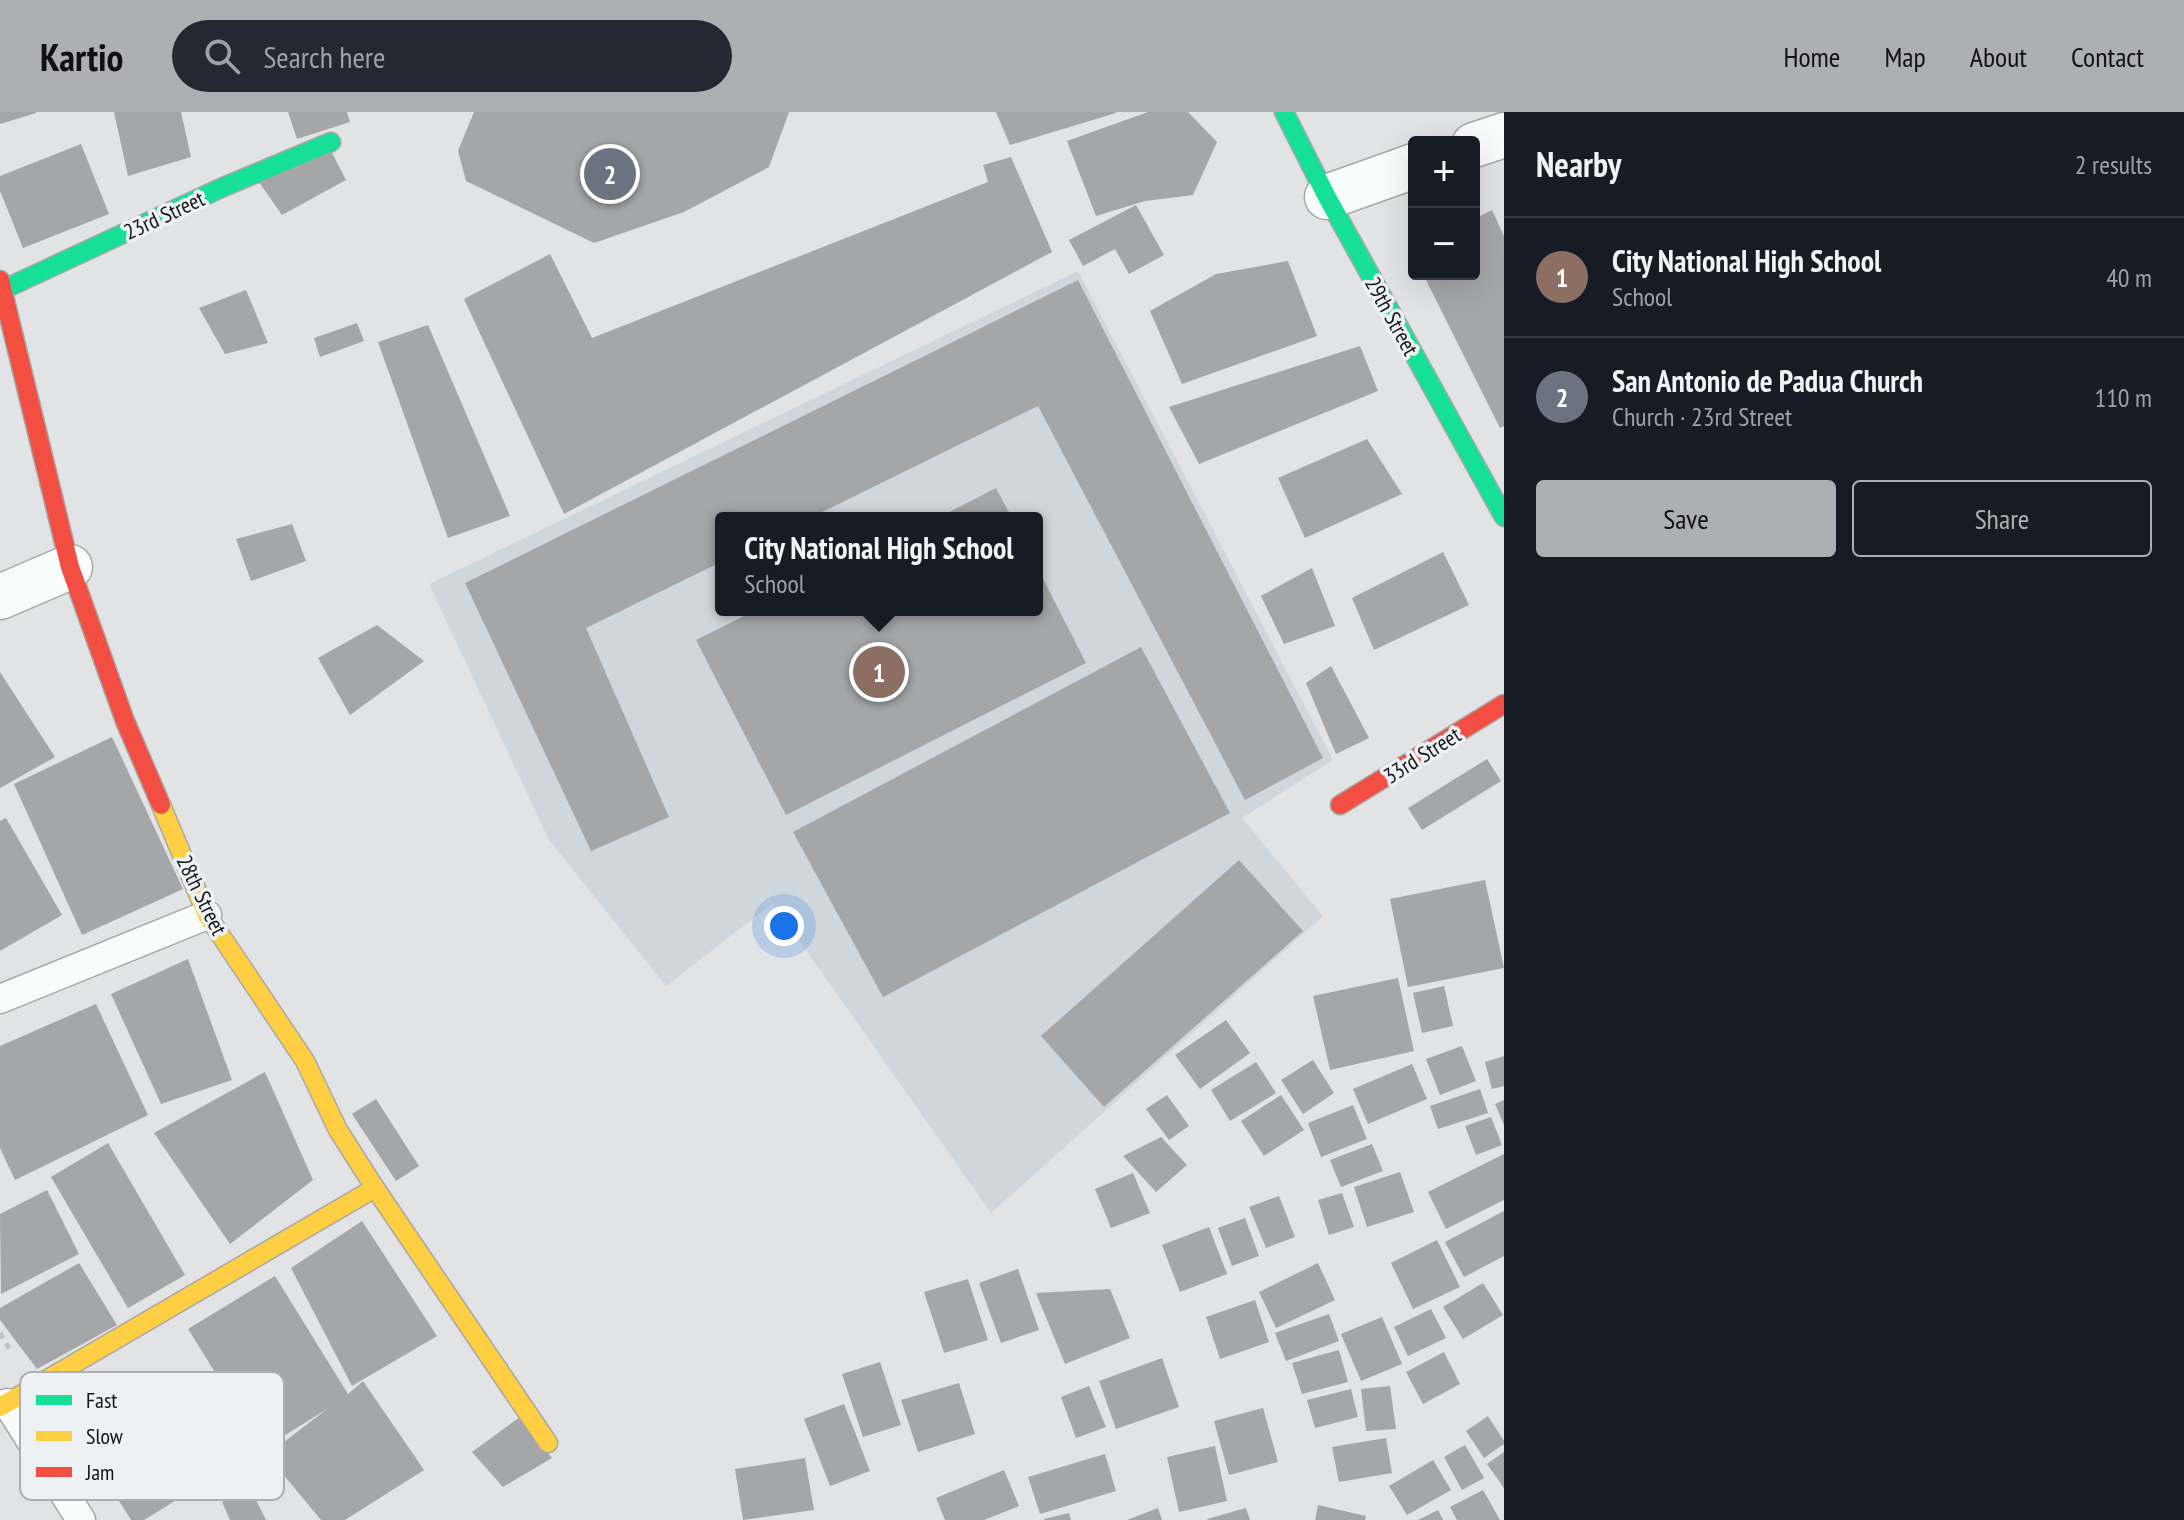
<!DOCTYPE html>
<html lang="en">
<head>
<meta charset="utf-8">
<style>
  :root { --surface:#171b24; --page:#242831; --text:#f1f3f6; --muted:#9ea1a6; --line:#363941; --accent:#aeafb2 }
  body { margin:0; font-family:"PT Sans Narrow",sans-serif; background:var(--page); color:var(--text) }
  .controls { position:absolute; right:24px; top:24px; display:grid; overflow:hidden; border-radius:8px; box-shadow:0 8px 32px #0002 }
  .controls button { width:72px; height:72px; display:grid; place-items:center; padding:0; border:0; border-bottom:2px solid var(--line); background:var(--surface); color:var(--text); font:40px sans-serif }
  .you { position:absolute; left:784px; top:814px; width:28px; height:28px; margin:-20px; border:6px solid #fff; border-radius:50%; background:#1a73e8; box-shadow:0 0 0 12px #1a73e833 }
  .badge { display:grid; place-items:center; width:52px; height:52px; border-radius:50%; background:var(--accent); color:#fff; font-size:26px; font-weight:700 }
  .pin { position:absolute; translate:-50% -50%; border:4px solid #fff; box-shadow:0 2px 8px #0006 }
  .popup { position:absolute; left:715px; top:400px; width:328px; height:104px; box-sizing:border-box; display:grid; place-content:center; border-radius:8px; background:var(--surface); filter:drop-shadow(0 2px 6px #0005); font-size:26px; white-space:nowrap; color:var(--muted) }
  .popup b { font-size:30px; color:var(--text) }
  .popup::after { content:''; position:absolute; left:50%; top:100%; margin-left:-16px; border:16px solid transparent; border-top-color:var(--surface) }
  .list { margin:0; padding:0; list-style:none }
  h2 { display:flex; justify-content:space-between; align-items:center; height:104px; margin:0; padding:0 32px; font-size:34px }
  h2 small { font-size:26px; font-weight:400; color:var(--muted) }
  .list li { display:grid; grid-template-columns:52px 1fr auto; gap:24px; align-items:center; box-sizing:border-box; height:120px; padding:0 32px; border-top:2px solid var(--line) }
  .list b { display:block; font-size:30px; white-space:nowrap }
  .list p { margin:0; font-size:26px; white-space:nowrap; color:var(--muted) }
  .list em { font-size:26px; font-style:normal; color:var(--muted) }
  .actions { display:flex; gap:16px; padding:24px 32px }
  .actions a { flex:1; padding:18px 0; border:2px solid var(--accent); border-radius:8px; text-align:center; font-size:28px; color:var(--accent) }
  .actions .main { background:var(--accent); color:#111 }
  .icon { flex:none; width:44px; height:44px; fill:none; stroke:currentColor; stroke-width:2; stroke-linecap:round; stroke-linejoin:round }
  .map { position:relative; flex:none; width:1504px; height:1408px; overflow:hidden }
  header { display:flex; align-items:center; gap:48px; box-sizing:border-box; height:112px; padding:0 40px; background:var(--accent); color:#111 }
  header strong { font-size:38px }
  nav { display:flex; gap:44px; margin-inline-start:auto; font-size:28px }
  .search { width:560px; height:72px; background:var(--page); display:flex; align-items:center; gap:20px; box-sizing:border-box; padding:0 28px; border-radius:44px; color:var(--muted); font-size:30px }
  main { display:flex }
  aside { flex:1; background:var(--surface) }
  .map>svg:first-child { display:block }
  .built { fill:#d0d7dc; fill-rule:evenodd }
  .building { fill:#a4a6a7 }
  .lines { fill:none; stroke-linecap:round; stroke-linejoin:round }
  .lane-casing { stroke:#a6a8a8; stroke-width:31 }
  .street-casing { stroke:#a6a8a8; stroke-width:47 }
  .fast-casing { stroke:#a6a8a8; stroke-width:21 }
  .slow-casing { stroke:#a6a8a8; stroke-width:21 }
  .jam-casing { stroke:#a6a8a8; stroke-width:21 }
  .path { stroke:#c1c2c2; stroke-width:5; stroke-dasharray:6 6; stroke-linecap:butt }
  .lane { stroke:#fafbfb; stroke-width:28 }
  .street { stroke:#fafbfb; stroke-width:44 }
  .fast { stroke:#16e098; stroke-width:18 }
  .slow { stroke:#ffcf43; stroke-width:18 }
  .jam { stroke:#f24e42; stroke-width:18 }
  .labels { text-anchor:middle; dominant-baseline:central; stroke-width:7; stroke-linejoin:round; paint-order:stroke }
  .street-label { font-size:22px; fill:#131415; stroke:#edf1f3 }
  .key { fill:#edf1f3; stroke:#acafb0; stroke-width:2 }
  .key-label { font-size:22px; fill:#131415 }
</style>
</head>
<body>
<header>
<strong>Kartio</strong>
<div class="search"><svg class="icon" aria-label="search" viewBox="0 0 24 24"><circle cx="10" cy="10" r="6"/><path d="M15 15l6 6"/></svg>Search here</div>
<nav><a>Home</a><a>Map</a><a>About</a><a>Contact</a></nav>
</header>
<main>
<div class="map">
<svg width="1504" height="1408" viewBox="0 0 1504 1408">
  <rect width="100%" height="100%" fill="#e1e3e5"/>
  <path class="built" d="M 1078,159 L 1333,648 L 1242,706 L 1323,804 L 991,1101 L 773,791 L 666,874 L 549,728 L 429,472 ZM 721,406 L 1037,406 L 1037,498 L 721,498 Z"/>
  <g class="building">
    <path d="M 0,0 L 36,0 L 36,1 L 0,12 Z"/>
    <path d="M 114,0 L 181,0 L 191,45 L 128,64 Z"/>
    <path d="M 288,0 L 347,0 L 350,10 L 297,27 Z"/>
    <path d="M 474,0 L 789,0 L 769,55 L 684,100 L 594,131 L 466,69 L 458,39 Z"/>
    <path d="M 996,0 L 1116,0 L 1116,1 L 1010,33 Z"/>
    <path d="M 1148,0 L 1188,0 L 1217,30 L 1193,83 L 1145,89 L 1096,104 L 1067,29 Z"/>
    <path d="M 81,32 L 109,102 L 23,136 L 0,79 L 0,64 Z"/>
    <path d="M 330,37 L 346,68 L 282,103 L 257,67 Z"/>
    <path d="M 1011,45 L 1052,140 L 564,402 L 464,187 L 550,142 L 592,226 L 988,70 L 983,53 Z"/>
    <path d="M 1136,93 L 1164,143 L 1129,162 L 1115,137 L 1083,154 L 1069,128 Z"/>
    <path d="M 1492,98 L 1504,124 L 1504,314 L 1500,316 L 1423,162 L 1474,162 L 1474,107 Z"/>
    <path d="M 1288,149 L 1317,224 L 1182,272 L 1150,199 L 1216,162 Z"/>
    <path d="M 1078,168 L 1323,646 L 1245,688 L 1038,294 L 810,406 L 721,406 L 721,450 L 586,516 L 669,705 L 591,739 L 465,471 Z"/>
    <path d="M 246,178 L 268,231 L 225,242 L 199,196 Z"/>
    <path d="M 357,211 L 364,229 L 320,245 L 314,226 Z"/>
    <path d="M 428,213 L 510,404 L 448,426 L 378,230 Z"/>
    <path d="M 1360,234 L 1378,279 L 1199,352 L 1169,295 Z"/>
    <path d="M 1367,327 L 1402,382 L 1305,426 L 1278,366 Z"/>
    <path d="M 996,376 L 1012,406 L 938,406 Z"/>
    <path d="M 292,412 L 306,449 L 251,469 L 236,427 Z"/>
    <path d="M 1443,440 L 1469,493 L 1374,538 L 1352,486 Z"/>
    <path d="M 1037,455 L 1086,551 L 786,703 L 696,528 L 756,498 L 1037,498 Z"/>
    <path d="M 1312,456 L 1335,514 L 1284,532 L 1261,484 Z"/>
    <path d="M 377,513 L 424,549 L 350,603 L 318,546 Z"/>
    <path d="M 1141,535 L 1230,701 L 883,885 L 793,720 Z"/>
    <path d="M 1331,554 L 1369,626 L 1336,642 L 1306,571 Z"/>
    <path d="M 0,560 L 55,645 L 0,676 Z"/>
    <path d="M 112,625 L 183,777 L 82,823 L 14,672 Z"/>
    <path d="M 1487,647 L 1501,669 L 1422,718 L 1408,696 Z"/>
    <path d="M 6,706 L 62,803 L 0,839 L 0,709 Z"/>
    <path d="M 1239,748 L 1303,819 L 1104,995 L 1041,924 Z"/>
    <path d="M 1485,768 L 1504,856 L 1408,875 L 1390,787 Z"/>
    <path d="M 188,847 L 232,968 L 161,992 L 111,882 Z"/>
    <path d="M 1398,866 L 1414,939 L 1330,958 L 1313,884 Z"/>
    <path d="M 1444,874 L 1453,914 L 1422,921 L 1413,881 Z"/>
    <path d="M 96,892 L 148,1003 L 15,1068 L 0,1036 L 0,934 Z"/>
    <path d="M 1226,908 L 1250,941 L 1200,977 L 1175,943 Z"/>
    <path d="M 1462,934 L 1476,969 L 1440,983 L 1426,947 Z"/>
    <path d="M 1504,944 L 1504,974 L 1492,977 L 1485,950 Z"/>
    <path d="M 1313,948 L 1334,981 L 1303,1002 L 1281,968 Z"/>
    <path d="M 1256,950 L 1276,981 L 1230,1009 L 1211,978 Z"/>
    <path d="M 1412,952 L 1427,987 L 1368,1012 L 1353,977 Z"/>
    <path d="M 265,960 L 313,1068 L 230,1132 L 154,1021 Z"/>
    <path d="M 1480,977 L 1488,1001 L 1438,1017 L 1430,994 Z"/>
    <path d="M 1167,983 L 1189,1014 L 1169,1028 L 1146,997 Z"/>
    <path d="M 1281,983 L 1304,1018 L 1264,1044 L 1241,1009 Z"/>
    <path d="M 376,987 L 419,1054 L 396,1069 L 352,1002 Z"/>
    <path d="M 1504,988 L 1504,1013 L 1495,992 Z"/>
    <path d="M 1353,993 L 1367,1027 L 1321,1045 L 1308,1011 Z"/>
    <path d="M 1491,1005 L 1502,1033 L 1476,1043 L 1465,1014 Z"/>
    <path d="M 1161,1025 L 1187,1053 L 1156,1080 L 1123,1044 Z"/>
    <path d="M 108,1031 L 185,1163 L 128,1196 L 51,1065 Z"/>
    <path d="M 1372,1032 L 1383,1059 L 1341,1075 L 1330,1048 Z"/>
    <path d="M 1504,1042 L 1504,1088 L 1446,1117 L 1428,1080 Z"/>
    <path d="M 1400,1060 L 1414,1100 L 1367,1115 L 1354,1075 Z"/>
    <path d="M 1133,1061 L 1150,1101 L 1111,1116 L 1095,1077 Z"/>
    <path d="M 47,1078 L 79,1142 L 1,1182 L 0,1102 Z"/>
    <path d="M 1342,1081 L 1354,1115 L 1329,1123 L 1318,1088 Z"/>
    <path d="M 1279,1084 L 1295,1125 L 1266,1136 L 1249,1095 Z"/>
    <path d="M 1504,1099 L 1504,1144 L 1464,1165 L 1445,1130 Z"/>
    <path d="M 1245,1106 L 1259,1144 L 1232,1154 L 1218,1116 Z"/>
    <path d="M 362,1109 L 437,1224 L 352,1274 L 291,1156 Z"/>
    <path d="M 1209,1115 L 1227,1162 L 1180,1180 L 1162,1133 Z"/>
    <path d="M 1437,1128 L 1460,1175 L 1413,1197 L 1391,1151 Z"/>
    <path d="M 79,1151 L 117,1213 L 37,1257 L 0,1208 L 0,1196 Z"/>
    <path d="M 1318,1151 L 1335,1188 L 1276,1216 L 1259,1180 Z"/>
    <path d="M 1018,1157 L 1039,1218 L 1001,1231 L 979,1171 Z"/>
    <path d="M 275,1164 L 348,1282 L 363,1269 L 424,1358 L 345,1408 L 321,1408 L 267,1343 L 327,1297 L 263,1337 L 188,1217 Z"/>
    <path d="M 968,1167 L 988,1228 L 944,1241 L 924,1180 Z"/>
    <path d="M 1483,1171 L 1503,1203 L 1463,1227 L 1443,1195 Z"/>
    <path d="M 1110,1177 L 1130,1226 L 1065,1252 L 1036,1181 Z"/>
    <path d="M 1255,1188 L 1269,1230 L 1220,1247 L 1206,1205 Z"/>
    <path d="M 1431,1197 L 1446,1226 L 1408,1244 L 1394,1215 Z"/>
    <path d="M 1329,1202 L 1339,1229 L 1286,1249 L 1275,1221 Z"/>
    <path d="M 1382,1205 L 1402,1252 L 1361,1269 L 1341,1222 Z"/>
    <path d="M 1339,1238 L 1348,1270 L 1302,1282 L 1292,1251 Z"/>
    <path d="M 1444,1240 L 1460,1272 L 1423,1292 L 1406,1260 Z"/>
    <path d="M 1162,1246 L 1179,1295 L 1116,1317 L 1099,1269 Z"/>
    <path d="M 880,1250 L 901,1313 L 863,1325 L 842,1262 Z"/>
    <path d="M 205,1262 L 254,1340 L 144,1408 L 131,1408 L 62,1298 L 110,1269 L 134,1305 Z"/>
    <path d="M 959,1271 L 975,1322 L 918,1340 L 901,1288 Z"/>
    <path d="M 1089,1274 L 1106,1315 L 1076,1326 L 1061,1285 Z"/>
    <path d="M 1390,1274 L 1396,1317 L 1366,1319 L 1361,1277 Z"/>
    <path d="M 1351,1277 L 1358,1305 L 1315,1316 L 1307,1288 Z"/>
    <path d="M 844,1292 L 870,1359 L 830,1374 L 804,1307 Z"/>
    <path d="M 1263,1296 L 1278,1350 L 1229,1363 L 1214,1309 Z"/>
    <path d="M 1488,1304 L 1504,1329 L 1504,1332 L 1484,1346 L 1466,1319 Z"/>
    <path d="M 520,1305 L 552,1346 L 503,1375 L 472,1340 Z"/>
    <path d="M 1386,1326 L 1392,1361 L 1339,1370 L 1332,1335 Z"/>
    <path d="M 1465,1333 L 1484,1366 L 1462,1378 L 1444,1345 Z"/>
    <path d="M 1215,1334 L 1227,1389 L 1179,1400 L 1167,1345 Z"/>
    <path d="M 1504,1340 L 1504,1376 L 1487,1352 Z"/>
    <path d="M 1105,1342 L 1116,1379 L 1040,1402 L 1028,1365 Z"/>
    <path d="M 805,1346 L 814,1398 L 743,1408 L 735,1357 Z"/>
    <path d="M 1433,1348 L 1451,1378 L 1407,1403 L 1389,1374 Z"/>
    <path d="M 1004,1358 L 1019,1394 L 984,1408 L 945,1408 L 936,1386 Z"/>
    <path d="M 250,1376 L 266,1408 L 230,1408 L 222,1390 Z"/>
    <path d="M 1483,1378 L 1500,1408 L 1457,1408 L 1450,1395 Z"/>
    <path d="M 1318,1393 L 1366,1404 L 1365,1408 L 1315,1408 Z"/>
    <path d="M 1158,1396 L 1162,1408 L 1127,1408 Z"/>
    <path d="M 1246,1396 L 1250,1408 L 1208,1408 L 1207,1407 Z"/>
    <path d="M 1438,1398 L 1443,1408 L 1418,1408 Z"/>
    <path d="M 1069,1401 L 1071,1408 L 1044,1408 L 1044,1407 Z"/>
  </g>
  <g class="lines">
    <defs>
      <g id="lane">
        <path d="M 0,887 L 207,803"/>
        <path d="M 7,1291 L 81,1408"/>
      </g>
      <g id="street">
        <path d="M 1474,33 L 1504,23"/>
        <path d="M 1327,85 L 1414,54"/>
        <path d="M 0,485 L 70,455"/>
      </g>
      <g id="fast">
        <path d="M 1284,0 L 1327,85 L 1504,405"/>
        <path d="M 0,179 L 221,76 L 331,30"/>
      </g>
      <g id="slow">
        <path d="M 161,693 L 207,803 L 305,949 L 338,1018 L 375,1076 L 548,1331"/>
        <path d="M 0,1295 L 375,1076"/>
      </g>
      <g id="jam">
        <path d="M 0,168 L 70,455 L 125,609 L 161,693"/>
        <path d="M 1340,693 L 1504,592"/>
      </g>
    </defs>
    <use href="#lane" class="lane-casing"/>
    <use href="#street" class="street-casing"/>
    <use href="#fast" class="fast-casing"/>
    <use href="#slow" class="slow-casing"/>
    <use href="#jam" class="jam-casing"/>
    <path class="path" d="M 0,1221 L 10,1238"/>
    <use href="#lane" class="lane"/>
    <use href="#street" class="street"/>
    <use href="#fast" class="fast"/>
    <use href="#slow" class="slow"/>
    <use href="#jam" class="jam"/>
  </g>
  <g class="labels">
    <g class="street-label">
      <text transform="translate(164 103) rotate(-25)">23rd Street</text>
      <text transform="translate(1392 204) rotate(61)">29th Street</text>
      <text transform="translate(1422 643) rotate(-32)">33rd Street</text>
      <text transform="translate(202 783) rotate(64)">28th Street</text>
    </g>
  </g>
  <rect x="20" y="1260" width="264" height="128" rx="12" class="key"/>
  <rect x="36" y="1283" width="36" height="10" fill="#16e098"/>
  <rect x="36" y="1319" width="36" height="10" fill="#ffcf43"/>
  <rect x="36" y="1355" width="36" height="10" fill="#f24e42"/>
  <g class="key-label">
    <text x="86" y="1296">Fast</text>
    <text x="86" y="1332">Slow</text>
    <text x="86" y="1368">Jam</text>
  </g>
</svg>
<div class="controls">
<button>+</button>
<button>−</button>
</div>
<div class="you"></div>
<div class="pin badge" style="left:879px;top:560px;background:#8d6e63">1</div>
<div class="popup"><b>City National High School</b>School</div>
<div class="pin badge" style="left:610px;top:62px;background:#6b7280">2</div>
</div>
<aside>
<h2>Nearby<small>2 results</small></h2>
<ul class="list">
<li><span class="badge" style="background:#8d6e63">1</span><div><b>City National High School</b><p>School</p></div><em>40 m</em></li>
<li><span class="badge" style="background:#6b7280">2</span><div><b>San Antonio de Padua Church</b><p>Church · 23rd Street</p></div><em>110 m</em></li>
</ul>
<div class="actions"><a class="main">Save</a><a>Share</a></div>
</aside>
</main>
</body>
</html>
